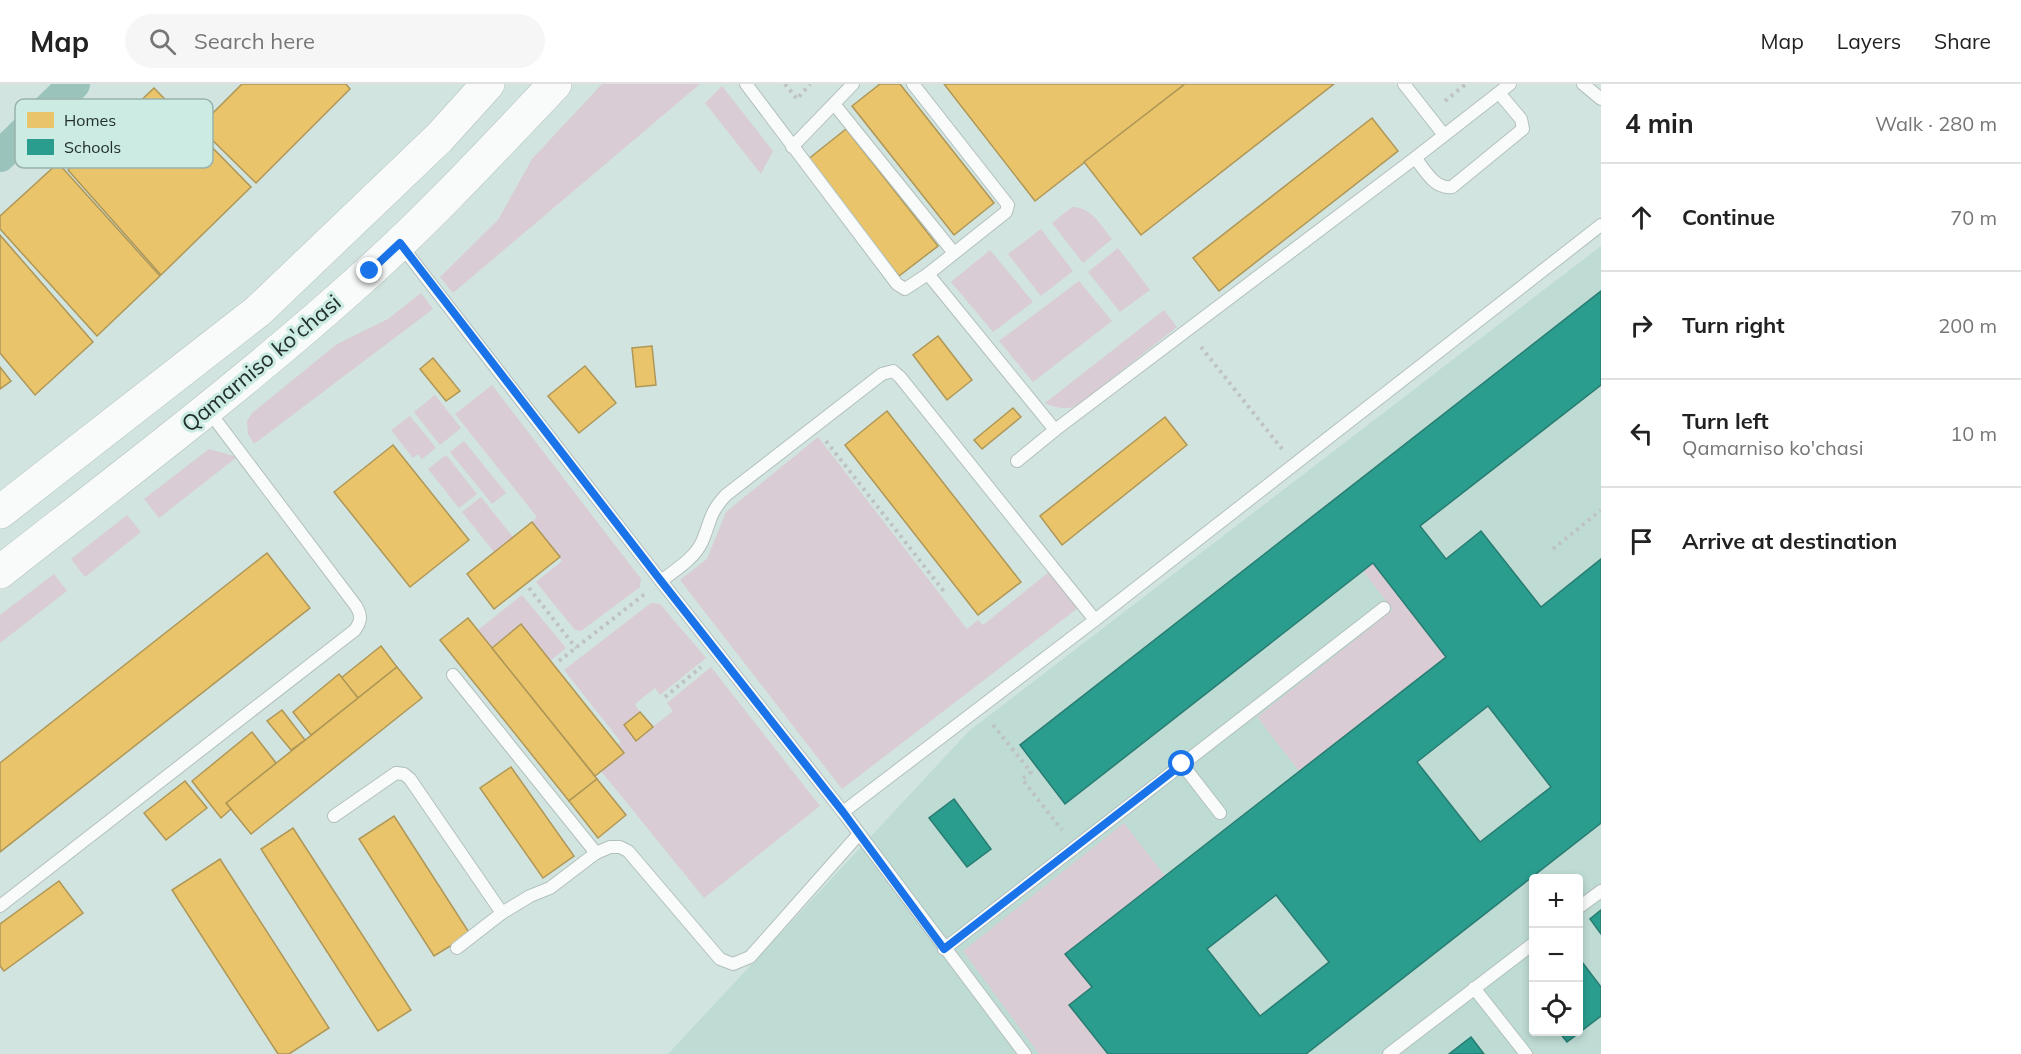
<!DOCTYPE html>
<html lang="en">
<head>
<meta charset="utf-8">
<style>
  :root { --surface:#fff; --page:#f6f6f6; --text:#222; --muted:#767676; --line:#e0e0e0 }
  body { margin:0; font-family:Mulish,sans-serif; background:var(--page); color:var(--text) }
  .controls { position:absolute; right:18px; bottom:18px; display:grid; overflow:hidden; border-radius:6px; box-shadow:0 3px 9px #0003 }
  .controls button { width:54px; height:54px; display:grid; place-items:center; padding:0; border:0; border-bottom:2px solid var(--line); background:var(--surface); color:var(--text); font:30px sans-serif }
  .stop { position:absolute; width:18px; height:18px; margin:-14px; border:4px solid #1a73e8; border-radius:50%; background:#fff }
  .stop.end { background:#1a73e8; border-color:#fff; box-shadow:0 2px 6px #0008 }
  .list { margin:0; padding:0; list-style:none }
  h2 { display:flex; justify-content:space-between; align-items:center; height:78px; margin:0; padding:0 24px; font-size:26px }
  h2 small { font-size:20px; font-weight:400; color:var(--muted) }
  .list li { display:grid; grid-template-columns:39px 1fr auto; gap:18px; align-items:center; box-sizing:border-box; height:108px; padding:0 24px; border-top:2px solid var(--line) }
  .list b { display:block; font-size:22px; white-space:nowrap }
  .list p { margin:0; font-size:20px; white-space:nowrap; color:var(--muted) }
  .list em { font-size:20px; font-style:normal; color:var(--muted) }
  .icon { flex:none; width:33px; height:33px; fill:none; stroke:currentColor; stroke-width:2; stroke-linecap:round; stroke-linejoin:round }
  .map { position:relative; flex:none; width:1601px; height:970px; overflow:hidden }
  header { display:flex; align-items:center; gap:36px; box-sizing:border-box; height:84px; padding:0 30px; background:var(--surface); border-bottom:2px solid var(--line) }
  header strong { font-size:28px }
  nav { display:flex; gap:33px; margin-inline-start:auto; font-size:21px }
  .search { width:420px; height:54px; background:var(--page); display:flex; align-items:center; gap:15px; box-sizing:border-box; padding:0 21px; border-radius:33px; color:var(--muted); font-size:22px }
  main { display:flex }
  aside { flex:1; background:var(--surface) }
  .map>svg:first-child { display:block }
  .built { fill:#bedbd4; fill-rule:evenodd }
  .green { fill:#d9ccd4 }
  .homes { fill:#e9c46a; stroke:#ae9757; stroke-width:1.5 }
  .schools { fill:#2a9d8f; stroke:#287c71; stroke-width:1.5; fill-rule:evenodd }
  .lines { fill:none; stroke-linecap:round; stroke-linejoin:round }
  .canal { stroke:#9ac4bb; stroke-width:32 }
  .lane-casing { stroke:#b2c0bd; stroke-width:14 }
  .secondary-casing { stroke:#b2c0bd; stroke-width:34 }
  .path { stroke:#bec3c2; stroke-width:4; stroke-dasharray:3 4.5; stroke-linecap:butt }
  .lane { stroke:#f8fbfa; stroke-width:12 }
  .secondary { stroke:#f8fbfa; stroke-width:33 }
  .route { stroke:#1a73e8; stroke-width:8 }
  .labels { text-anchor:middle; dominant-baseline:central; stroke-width:6; stroke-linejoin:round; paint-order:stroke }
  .street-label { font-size:22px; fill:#232f2c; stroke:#cbebe3 }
  .key { fill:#cbebe3; stroke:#99b3ac; stroke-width:1.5 }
  .key-label { font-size:16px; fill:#232f2c }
</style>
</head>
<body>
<header>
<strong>Map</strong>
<div class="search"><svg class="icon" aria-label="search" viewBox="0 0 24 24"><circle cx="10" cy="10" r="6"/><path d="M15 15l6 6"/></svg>Search here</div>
<nav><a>Map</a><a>Layers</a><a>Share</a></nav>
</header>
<main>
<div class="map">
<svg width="1601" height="970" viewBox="0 0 1601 970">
  <rect width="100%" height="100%" fill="#d2e4e0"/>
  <path class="built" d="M 1601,162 L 1601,970 L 668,970 L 969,647 ZM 1534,794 L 1578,794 L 1578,948 L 1534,948 Z"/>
  <g class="green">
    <path d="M 602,0 L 700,0 L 453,209 L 440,193 L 498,136 L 532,75 Z"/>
    <path d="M 722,2 L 773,67 L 761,90 L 705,19 Z"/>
    <path d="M 1072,123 C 1092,123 1101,142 1112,155 L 1083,179 L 1052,139 Z"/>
    <path d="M 1041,145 L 1073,187 L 1041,212 L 1008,170 Z"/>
    <path d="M 1118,164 L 1150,206 L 1120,228 L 1088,188 Z"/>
    <path d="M 990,166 L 1033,218 L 993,248 L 951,198 Z"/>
    <path d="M 1079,197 L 1112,237 L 1033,298 L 999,257 Z"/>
    <path d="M 421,209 L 433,225 L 254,360 L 248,350 L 247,337 L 252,329 L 337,260 L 388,235 Z"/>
    <path d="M 1164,226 L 1177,243 L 1079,320 C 1068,327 1056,324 1045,319 Z"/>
    <path d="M 492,301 L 641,495 L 640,503 L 581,547 L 575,546 L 536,498 L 562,477 L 532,438 L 537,433 L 455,330 Z"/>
    <path d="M 435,311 L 461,344 L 440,361 L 414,328 Z"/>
    <path d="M 410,332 L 436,364 L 422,375 L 418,370 L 413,374 L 391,346 Z"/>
    <path d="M 818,353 L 967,545 L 978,536 L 983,541 L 1049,488 L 1078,524 L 842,705 L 680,496 L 707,475 L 726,428 Z"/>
    <path d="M 464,357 L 506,409 L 492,420 L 450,368 Z"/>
    <path d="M 209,365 L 237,373 L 159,434 L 144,415 Z"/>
    <path d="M 446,371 L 477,410 L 459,424 L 428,385 Z"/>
    <path d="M 481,413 L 513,453 L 494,468 L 462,428 Z"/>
    <path d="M 127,431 L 141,448 L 85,493 L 71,475 Z"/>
    <path d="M 1373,479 L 1446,573 L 1299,687 L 1257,633 L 1393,526 L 1363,487 Z"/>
    <path d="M 54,490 L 67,507 L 0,559 L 0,531 Z"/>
    <path d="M 522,511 L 566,564 L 550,577 L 522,541 L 492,564 L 478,546 Z"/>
    <path d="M 651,519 L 660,520 L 706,574 L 660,611 L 655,604 L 635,620 L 640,628 L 624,641 L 636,656 L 673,627 L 667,619 L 711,583 L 820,722 L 704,814 L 601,687 L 624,669 L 618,661 L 621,658 L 564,586 Z"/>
    <path d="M 1124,739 L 1165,792 L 1066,870 L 1092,903 L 1069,921 L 1108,970 L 1039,970 L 963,867 Z"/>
  </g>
  <g class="homes">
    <path d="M 242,0 L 346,0 L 350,5 L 256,99 L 199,43 Z"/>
    <path d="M 880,0 L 900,0 L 994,119 L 954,151 L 852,22 Z"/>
    <path d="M 944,0 L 1185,0 L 1035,117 Z"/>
    <path d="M 1185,0 L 1334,0 L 1141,151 L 1084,78 Z"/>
    <path d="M 154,4 L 251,103 L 161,191 L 68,86 Z"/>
    <path d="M 1372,34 L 1398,67 L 1219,207 L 1193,174 Z"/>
    <path d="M 846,45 L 938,162 L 899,192 L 807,76 Z"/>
    <path d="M 58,79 L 160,192 L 97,252 L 0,145 L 0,132 Z"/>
    <path d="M 0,151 L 93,258 L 35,311 L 0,269 Z"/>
    <path d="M 938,252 L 972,296 L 947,316 L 913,271 Z"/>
    <path d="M 652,262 L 656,301 L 636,303 L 632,264 Z"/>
    <path d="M 433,274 L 460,307 L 446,317 L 420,285 Z"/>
    <path d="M 585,282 L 616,319 L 579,349 L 548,312 Z"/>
    <path d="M 0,283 L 11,297 L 0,305 Z"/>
    <path d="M 1013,324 L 1021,333 L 982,365 L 974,356 Z"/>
    <path d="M 887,327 L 1021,498 L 978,531 L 845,361 Z"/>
    <path d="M 1165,333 L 1187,361 L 1062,461 L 1040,432 Z"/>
    <path d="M 393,361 L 469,456 L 410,503 L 334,408 Z"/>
    <path d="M 532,438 L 560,473 L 494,525 L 467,490 Z"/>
    <path d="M 267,469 L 310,524 L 0,768 L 0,679 Z"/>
    <path d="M 468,534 L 597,695 L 569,717 L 440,556 Z"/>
    <path d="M 521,540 L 624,669 L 595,692 L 492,564 Z"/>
    <path d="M 381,562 L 397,583 L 358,614 L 341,594 Z"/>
    <path d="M 397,583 L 422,614 L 251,750 L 226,719 Z"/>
    <path d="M 339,590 L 358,614 L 311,651 L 293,628 Z"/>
    <path d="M 282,626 L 305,656 L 291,666 L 267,637 Z"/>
    <path d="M 640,628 L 653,643 L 636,657 L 624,641 Z"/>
    <path d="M 252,648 L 276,679 L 226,719 L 231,725 L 221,734 L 192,697 Z"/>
    <path d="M 511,683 L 574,772 L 543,794 L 480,704 Z"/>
    <path d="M 597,695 L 626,731 L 598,754 L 569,717 Z"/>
    <path d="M 185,697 L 207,724 L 166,756 L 144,729 Z"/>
    <path d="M 394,732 L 470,850 L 434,872 L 359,755 Z"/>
    <path d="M 293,744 L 411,926 L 378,947 L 261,765 Z"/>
    <path d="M 220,775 L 329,944 L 289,970 L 278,970 L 172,806 Z"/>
    <path d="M 59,797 L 83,829 L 4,887 L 0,882 L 0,840 Z"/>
  </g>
  <g class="schools">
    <path d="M 1601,207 L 1601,301 L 1420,442 L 1446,475 L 1481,447 L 1541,523 L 1601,475 L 1601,739 L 1306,970 L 1108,970 L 1069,921 L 1092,903 L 1065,870 L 1446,573 L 1373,479 L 1065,720 L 1020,661 ZM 1488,622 L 1551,703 L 1480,758 L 1417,678 ZM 1276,811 L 1329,878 L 1260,932 L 1207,865 Z"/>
    <path d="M 954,715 L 991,765 L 967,783 L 929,734 Z"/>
    <path d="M 1601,826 L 1601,850 L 1590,835 Z"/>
    <path d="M 1579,874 L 1601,903 L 1601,932 L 1567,958 L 1559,948 L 1578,948 Z"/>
    <path d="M 1471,953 L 1484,970 L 1449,970 Z"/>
  </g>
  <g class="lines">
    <path class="canal" d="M 0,72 L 74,0"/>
    <defs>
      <g id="lane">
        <path d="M 746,0 L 897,200 L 905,205 L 928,190 L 1006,128 L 1008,121 L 913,0"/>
        <path d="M 1404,0 L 1444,51"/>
        <path d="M 1583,0 L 1601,15"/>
        <path d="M 1499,9 L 1521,35 L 1523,45 L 1452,103 C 1434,105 1426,87 1415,74 L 1510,0"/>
        <path d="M 834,20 L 954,169"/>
        <path d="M 792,63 L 853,0"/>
        <path d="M 400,160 L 661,497 L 843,728"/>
        <path d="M 928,190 L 1055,346 L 1415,74"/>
        <path d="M 1017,377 L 1055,346"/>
        <path d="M 661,497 C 675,486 694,475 702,458 C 711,437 709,429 726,411 L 882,290 L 893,287 L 900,293 L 1095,536"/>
        <path d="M 453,591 L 596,769"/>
        <path d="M 1182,680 L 1220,729"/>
        <path d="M 334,732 L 396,689 L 404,690 L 410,695 L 502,829"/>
        <path d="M 0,822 L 355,546 C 361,537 362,532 356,522 L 208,326"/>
        <path d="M 1578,824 L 1601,807"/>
        <path d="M 457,864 L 502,829 L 530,812 L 550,804 L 596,769 L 610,763 L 620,763 L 628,767 L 720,875 L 733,880 L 750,873 L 859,750"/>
        <path d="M 944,865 L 1384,524"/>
        <path d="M 1474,904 L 1526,970"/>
        <path d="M 1025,970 L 843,728 L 1095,536 L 1601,141"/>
        <path d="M 1389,970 L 1534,859"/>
      </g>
      <g id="secondary">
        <path d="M 0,428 L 258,227 L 439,54 L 488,0"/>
        <path d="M 0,488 C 125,390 252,294 370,187 C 435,128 494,64 555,0"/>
      </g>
    </defs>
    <use href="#lane" class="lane-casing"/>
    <use href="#secondary" class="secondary-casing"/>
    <g class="path">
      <path d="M 785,0 L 797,15 L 810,0"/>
      <path d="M 1445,17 L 1466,0"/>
      <path d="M 1201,263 L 1282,365"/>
      <path d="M 826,357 L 946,510"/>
      <path d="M 1553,465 L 1601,426"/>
      <path d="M 529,504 L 576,564"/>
      <path d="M 559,577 L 646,509"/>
      <path d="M 665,613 L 701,583"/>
      <path d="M 993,641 L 1031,688 L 1022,695 L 1062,746"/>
    </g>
    <use href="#lane" class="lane"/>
    <use href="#secondary" class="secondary"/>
  </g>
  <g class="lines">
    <path class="route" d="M 370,187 L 400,159 L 661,497 L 843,728 L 944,865 L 1182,680"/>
  </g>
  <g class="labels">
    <g class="street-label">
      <text transform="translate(261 279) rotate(-40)">Qamarniso ko'chasi</text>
    </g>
  </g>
  <rect x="15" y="15" width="198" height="69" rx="9" class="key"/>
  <rect x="27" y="28" width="27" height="16" fill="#e9c46a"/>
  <rect x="27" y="55" width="27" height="16" fill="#2a9d8f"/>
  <g class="key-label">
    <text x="64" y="42">Homes</text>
    <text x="64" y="69">Schools</text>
  </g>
</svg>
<div class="controls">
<button>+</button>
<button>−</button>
<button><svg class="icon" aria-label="locate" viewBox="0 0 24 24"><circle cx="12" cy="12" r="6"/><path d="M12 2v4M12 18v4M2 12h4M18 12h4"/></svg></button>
</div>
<div class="stop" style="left:1182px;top:680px"></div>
<div class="stop end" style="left:370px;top:187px"></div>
</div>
<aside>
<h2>4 min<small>Walk · 280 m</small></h2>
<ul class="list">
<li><svg class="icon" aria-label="ahead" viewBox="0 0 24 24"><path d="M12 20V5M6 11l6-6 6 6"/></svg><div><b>Continue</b></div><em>70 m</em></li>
<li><svg class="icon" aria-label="right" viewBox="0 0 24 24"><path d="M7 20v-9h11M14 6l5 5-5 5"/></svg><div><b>Turn right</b></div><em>200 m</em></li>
<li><svg class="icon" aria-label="left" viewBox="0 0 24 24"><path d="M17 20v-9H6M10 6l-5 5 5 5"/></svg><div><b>Turn left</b><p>Qamarniso ko'chasi</p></div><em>10 m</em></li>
<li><svg class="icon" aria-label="arrive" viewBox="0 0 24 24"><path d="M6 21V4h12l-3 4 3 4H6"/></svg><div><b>Arrive at destination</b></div></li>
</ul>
</aside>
</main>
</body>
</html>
